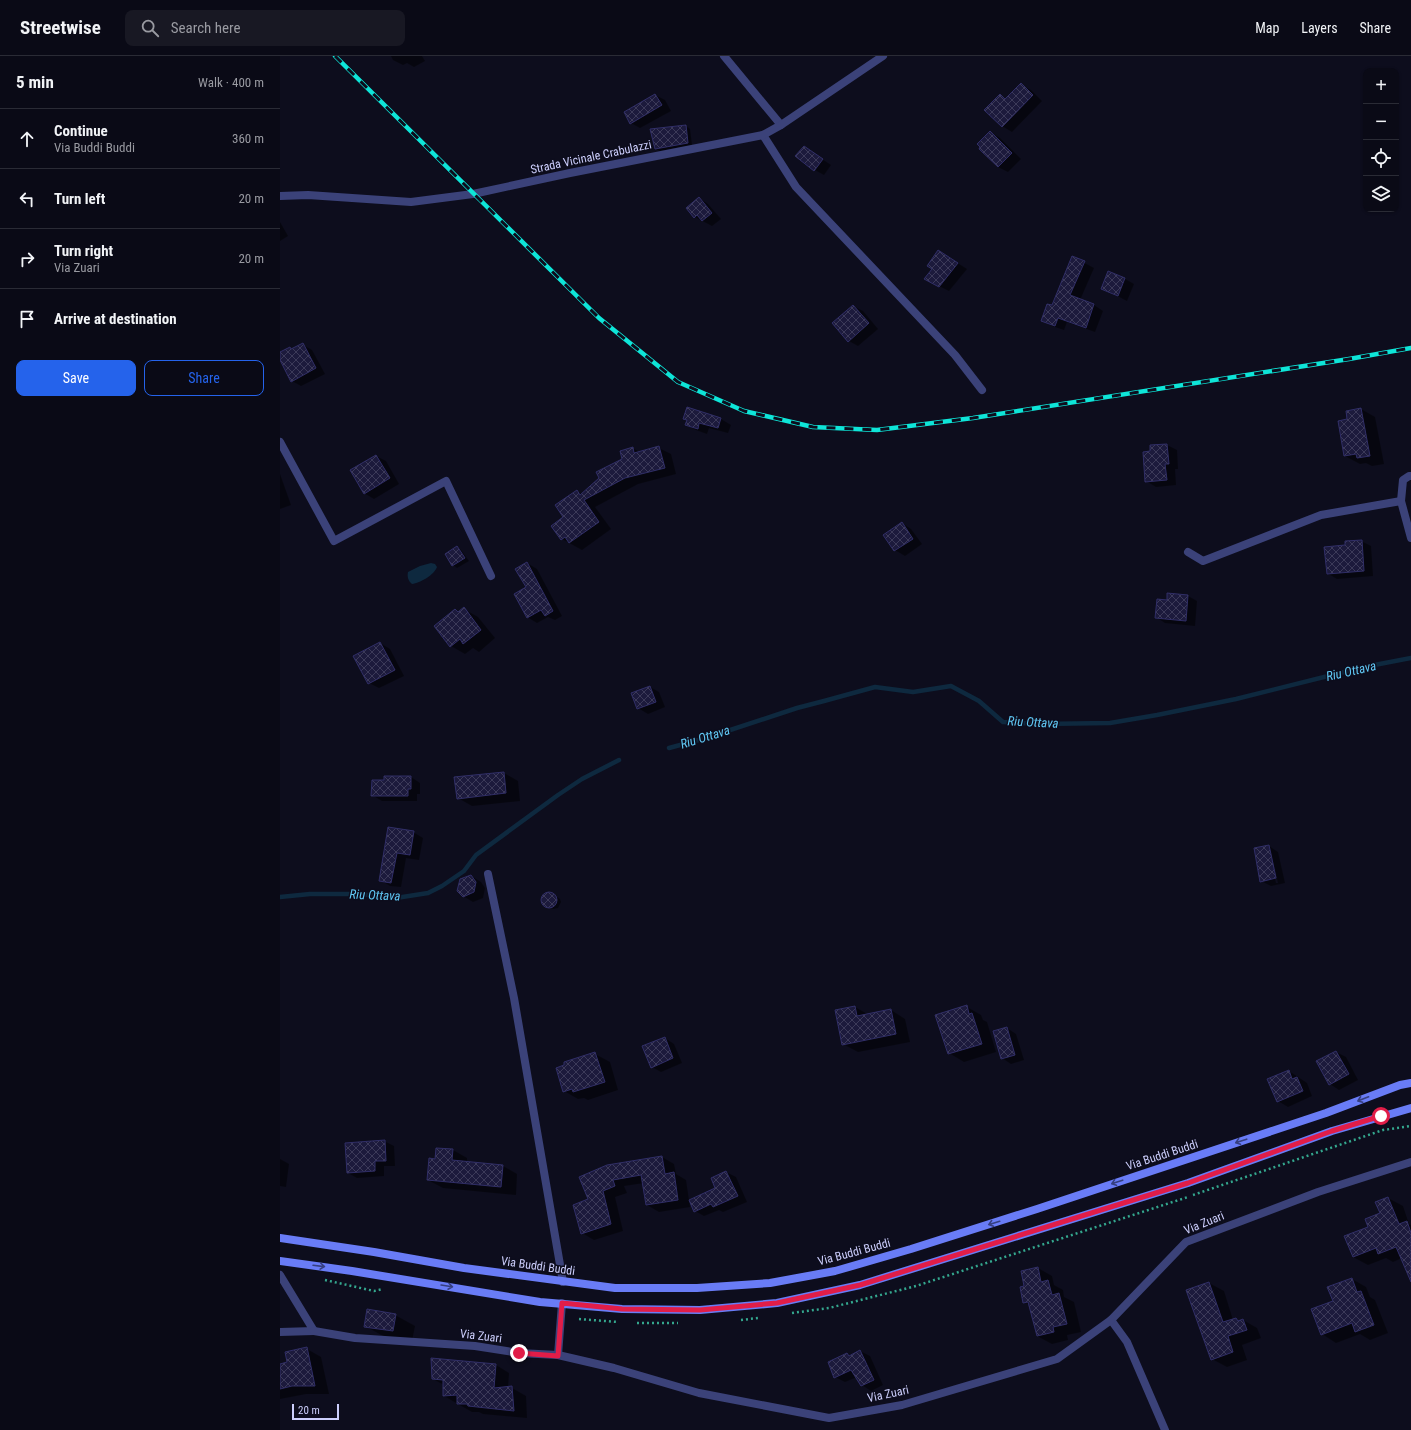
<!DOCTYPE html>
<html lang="en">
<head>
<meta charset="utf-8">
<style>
  :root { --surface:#0a0a16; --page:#181823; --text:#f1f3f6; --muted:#999aa1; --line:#2a2b35; --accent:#2563eb }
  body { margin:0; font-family:"Roboto Condensed",sans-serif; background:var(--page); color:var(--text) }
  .controls { position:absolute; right:12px; top:12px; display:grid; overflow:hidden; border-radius:8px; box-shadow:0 1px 3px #0004 }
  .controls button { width:36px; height:36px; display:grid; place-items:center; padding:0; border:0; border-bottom:1px solid var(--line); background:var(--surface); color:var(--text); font:20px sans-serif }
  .scale { position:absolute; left:12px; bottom:10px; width:47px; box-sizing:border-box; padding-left:4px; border:2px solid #cccefc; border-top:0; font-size:11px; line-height:14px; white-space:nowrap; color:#cccefc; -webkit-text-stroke:3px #0d0d1d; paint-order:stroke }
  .stop { position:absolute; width:12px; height:12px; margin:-9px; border:3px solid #e11d48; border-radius:50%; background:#fff }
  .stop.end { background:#e11d48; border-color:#fff; box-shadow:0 1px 4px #0008 }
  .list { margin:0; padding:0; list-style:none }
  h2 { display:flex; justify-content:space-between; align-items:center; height:52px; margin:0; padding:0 16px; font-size:17px }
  h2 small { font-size:13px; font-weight:400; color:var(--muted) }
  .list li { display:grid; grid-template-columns:26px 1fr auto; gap:12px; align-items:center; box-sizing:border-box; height:60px; padding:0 16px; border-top:1px solid var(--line) }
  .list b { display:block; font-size:15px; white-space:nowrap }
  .list p { margin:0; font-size:13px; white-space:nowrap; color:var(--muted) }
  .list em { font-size:13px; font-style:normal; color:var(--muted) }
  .actions { display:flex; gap:8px; padding:12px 16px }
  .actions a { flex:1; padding:9px 0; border:1px solid var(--accent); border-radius:8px; text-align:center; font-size:14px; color:var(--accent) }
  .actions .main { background:var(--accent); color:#fff }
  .icon { flex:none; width:22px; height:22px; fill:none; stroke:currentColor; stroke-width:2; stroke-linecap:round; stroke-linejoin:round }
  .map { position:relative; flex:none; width:1131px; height:1374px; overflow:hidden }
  header { display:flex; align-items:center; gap:24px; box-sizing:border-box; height:56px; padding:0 20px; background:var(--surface); border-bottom:1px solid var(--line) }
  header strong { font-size:19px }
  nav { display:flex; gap:22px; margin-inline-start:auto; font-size:14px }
  .search { width:280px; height:36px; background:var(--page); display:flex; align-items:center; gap:10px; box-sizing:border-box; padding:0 14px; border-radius:8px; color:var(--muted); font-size:15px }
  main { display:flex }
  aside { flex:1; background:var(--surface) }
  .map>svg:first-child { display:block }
  .water { fill:#0e293f }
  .shadow { fill:#0007; fill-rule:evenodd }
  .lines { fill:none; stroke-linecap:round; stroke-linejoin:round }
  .stream { stroke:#0e293f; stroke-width:4.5 }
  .building { fill:url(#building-cross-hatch); stroke:#302e67 }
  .path { stroke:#34a78e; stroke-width:2.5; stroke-dasharray:2 3; stroke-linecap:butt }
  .street { stroke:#3b4279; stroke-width:8 }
  .secondary { stroke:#697cf6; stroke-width:8 }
  .rail-casing { stroke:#0ee5d8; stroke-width:4.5 }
  .rail { stroke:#0d0d1d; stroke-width:3; stroke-dasharray:9; stroke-linecap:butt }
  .oneway { stroke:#363f7f }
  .route { stroke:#e11d48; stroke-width:5 }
  .labels { text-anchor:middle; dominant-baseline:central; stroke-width:3; stroke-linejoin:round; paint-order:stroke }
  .street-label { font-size:12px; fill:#cccefc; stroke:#0d0d1d }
  .water-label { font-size:13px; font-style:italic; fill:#60c8f5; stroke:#0d0d1d }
</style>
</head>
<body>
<header>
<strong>Streetwise</strong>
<div class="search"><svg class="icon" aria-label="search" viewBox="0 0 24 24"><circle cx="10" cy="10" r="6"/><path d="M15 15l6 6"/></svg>Search here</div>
<nav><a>Map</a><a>Layers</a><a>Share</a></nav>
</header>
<main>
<aside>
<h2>5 min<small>Walk · 400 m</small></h2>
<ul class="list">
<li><svg class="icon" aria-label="ahead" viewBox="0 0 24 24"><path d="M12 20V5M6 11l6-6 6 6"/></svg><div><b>Continue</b><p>Via Buddi Buddi</p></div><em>360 m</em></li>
<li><svg class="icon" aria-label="left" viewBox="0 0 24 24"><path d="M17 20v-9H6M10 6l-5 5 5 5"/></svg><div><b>Turn left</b></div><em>20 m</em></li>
<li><svg class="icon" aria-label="right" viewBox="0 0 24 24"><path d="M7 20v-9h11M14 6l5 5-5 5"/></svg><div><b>Turn right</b><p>Via Zuari</p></div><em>20 m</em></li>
<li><svg class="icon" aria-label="arrive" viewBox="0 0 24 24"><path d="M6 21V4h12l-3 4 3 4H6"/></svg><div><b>Arrive at destination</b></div></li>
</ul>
<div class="actions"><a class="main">Save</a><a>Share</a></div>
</aside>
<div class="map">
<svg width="1131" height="1374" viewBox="0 0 1131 1374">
  <defs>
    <pattern id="building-cross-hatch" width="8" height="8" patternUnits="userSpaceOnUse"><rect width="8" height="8" fill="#1c1a3c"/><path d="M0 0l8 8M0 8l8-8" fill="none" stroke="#3c3a59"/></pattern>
  </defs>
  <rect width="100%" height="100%" fill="#0d0d1d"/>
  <path class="water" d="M 151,507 L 155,508 L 157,511 C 154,519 140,527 132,528 C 128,525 127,520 128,516 L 140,510 Z"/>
  <g class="shadow">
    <path d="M 111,0 L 142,0 L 145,5 L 134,11 L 127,7 L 123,9 L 113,4 Z"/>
    <path d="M 741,29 L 751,34 L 762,45 L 732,76 L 722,70 L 720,40 L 727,43 Z"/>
    <path d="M 375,39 L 385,44 L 391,55 L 360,72 L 351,67 Z"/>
    <path d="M 406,70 L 410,73 L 412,89 L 380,95 L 376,93 Z"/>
    <path d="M 710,76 L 720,82 L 741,103 L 728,116 L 718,111 Z"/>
    <path d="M 524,91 L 551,109 L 544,119 L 535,114 Z"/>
    <path d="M 419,142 L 428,148 L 441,163 L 432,170 L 415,161 Z"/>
    <path d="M 0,166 L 8,180 L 0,185 Z"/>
    <path d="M 668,201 L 687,213 L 669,235 L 655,228 Z"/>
    <path d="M 793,201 L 814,212 L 800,244 L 814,249 L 823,255 L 815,276 L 787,266 L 784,274 L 772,270 L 762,264 L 772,250 Z"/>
    <path d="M 845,223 L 854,228 L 847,245 L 822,232 Z"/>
    <path d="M 573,250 L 583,255 L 598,273 L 578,290 L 569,285 Z"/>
    <path d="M 23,289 L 32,294 L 45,318 L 21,330 L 12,325 L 0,302 L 0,298 L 10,292 L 13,294 Z"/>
    <path d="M 407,352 L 441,363 L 451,369 L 448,377 L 429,372 L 427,378 L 416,374 L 406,369 L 407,364 Z"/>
    <path d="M 1081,353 L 1095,361 L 1104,408 L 1092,410 L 1086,407 L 1080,408 L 1065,400 L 1068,364 Z"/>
    <path d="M 887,389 L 897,394 L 898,413 L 895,413 L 896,429 L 876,431 L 866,425 L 871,396 L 871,390 Z"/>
    <path d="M 352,392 L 360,396 L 379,392 L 391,398 L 396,418 L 358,428 L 315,451 L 331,473 L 302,494 L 282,483 L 272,471 L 285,462 L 297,435 L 303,439 L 343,403 Z"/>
    <path d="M 96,400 L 106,405 L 119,428 L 94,443 L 84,437 Z"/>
    <path d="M 0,418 L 11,449 L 0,453 Z"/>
    <path d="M 622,467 L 631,473 L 642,488 L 625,500 L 615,494 L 605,479 Z"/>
    <path d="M 1081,485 L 1091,490 L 1093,520 L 1057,523 L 1047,517 L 1066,490 Z"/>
    <path d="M 177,491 L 181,494 L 189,505 L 177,512 L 173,509 Z"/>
    <path d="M 247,507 L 257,513 L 282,560 L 275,564 L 268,561 L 257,567 L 247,561 Z"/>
    <path d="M 908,540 L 917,545 L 915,570 L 885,567 L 876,561 L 888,545 Z"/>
    <path d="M 184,553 L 198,561 L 215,582 L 199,596 L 193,592 L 185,598 L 171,590 L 175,554 L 179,556 Z"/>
    <path d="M 100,587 L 110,593 L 124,620 L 99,632 L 89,627 Z"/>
    <path d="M 370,631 L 379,636 L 385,651 L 368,658 L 358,652 Z"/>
    <path d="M 224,717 L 238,725 L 240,745 L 192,750 L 178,742 Z"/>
    <path d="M 131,721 L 140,727 L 140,738 L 137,738 L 137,745 L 102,745 L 92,739 L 105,725 Z"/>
    <path d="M 109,772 L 133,776 L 143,782 L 139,804 L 126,802 L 121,831 L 110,830 L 100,824 Z"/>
    <path d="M 989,790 L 998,796 L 1005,827 L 991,830 L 981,825 ZM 989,796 L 991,796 L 998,827 L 996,827 Z"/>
    <path d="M 191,820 L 201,826 L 205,832 L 203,842 L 193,846 L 183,840 Z"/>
    <path d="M 268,837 L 271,837 L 280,843 L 281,846 L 278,852 L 273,853 L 262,846 L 264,839 Z"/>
    <path d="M 575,951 L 589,959 L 611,954 L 625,963 L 630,986 L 578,996 L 563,988 Z"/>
    <path d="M 687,951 L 701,959 L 703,964 L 707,966 L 716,996 L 684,1006 L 669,997 Z"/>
    <path d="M 727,972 L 736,978 L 744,1004 L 731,1008 L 722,1002 Z"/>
    <path d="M 385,982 L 394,988 L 402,1007 L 381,1016 L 372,1011 Z"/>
    <path d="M 1056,996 L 1066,1001 L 1078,1024 L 1059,1034 L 1050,1028 Z"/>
    <path d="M 315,998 L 330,1006 L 338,1034 L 308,1044 L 304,1042 L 298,1043 L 284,1035 Z"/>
    <path d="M 1009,1015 L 1027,1027 L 1032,1040 L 1008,1051 L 998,1045 Z"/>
    <path d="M 104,1085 L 114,1090 L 115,1110 L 104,1110 L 104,1120 L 77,1122 L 68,1117 Z"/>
    <path d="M 173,1094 L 187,1102 L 187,1107 L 223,1110 L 237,1118 L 236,1139 L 163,1132 L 148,1124 L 156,1104 Z"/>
    <path d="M 382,1101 L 394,1108 L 396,1118 L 406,1124 L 410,1151 L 379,1156 L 367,1149 L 364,1127 L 344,1130 L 347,1137 L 335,1141 L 343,1175 L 314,1184 L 302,1177 L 310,1144 L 301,1121 Z"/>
    <path d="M 0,1103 L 9,1108 L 6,1131 L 0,1130 Z"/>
    <path d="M 446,1116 L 456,1121 L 467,1146 L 443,1156 L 439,1154 L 424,1160 L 415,1155 L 437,1132 Z"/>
    <path d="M 1108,1142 L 1123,1150 L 1129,1168 L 1131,1169 L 1131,1213 L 1122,1202 L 1113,1206 L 1106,1202 L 1088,1209 L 1073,1201 L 1089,1172 L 1101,1158 Z"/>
    <path d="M 758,1212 L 772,1220 L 774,1229 L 783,1234 L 784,1241 L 794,1246 L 801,1276 L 787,1279 L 788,1284 L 772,1288 L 757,1280 L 749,1249 L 744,1246 L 745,1231 Z"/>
    <path d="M 1072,1223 L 1086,1231 L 1090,1241 L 1095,1244 L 1108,1277 L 1090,1284 L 1080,1278 L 1056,1287 L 1042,1278 Z"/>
    <path d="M 929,1227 L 944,1235 L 953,1264 L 956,1263 L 960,1265 L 963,1264 L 977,1272 L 981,1282 L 962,1289 L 967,1304 L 947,1311 L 932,1303 Z"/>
    <path d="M 115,1259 L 135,1270 L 132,1285 L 105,1281 L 85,1270 Z"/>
    <path d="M 27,1293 L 41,1301 L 49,1338 L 26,1338 L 0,1343 L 0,1309 L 8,1307 Z"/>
    <path d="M 580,1295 L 590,1300 L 603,1329 L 591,1335 L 582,1329 L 577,1321 L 565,1326 L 555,1321 L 567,1298 L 570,1300 Z"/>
    <path d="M 216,1309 L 229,1317 L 228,1332 L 232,1332 L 246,1340 L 247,1362 L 203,1358 L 199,1356 L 192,1356 L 164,1340 L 164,1329 L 153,1323 Z"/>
  </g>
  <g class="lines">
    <g class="stream">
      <path d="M 389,692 L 426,682 L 517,652 L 544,645 L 595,631 L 633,636 L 671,630 L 699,645 L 723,666 L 760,668 L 830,667 L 877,659 L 956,643 L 1084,611 L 1131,602"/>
      <path d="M 0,841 L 30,838 L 79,838 L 116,842 L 148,837 L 162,830 L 184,815 L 196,799 L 278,739 L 302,723 L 339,704"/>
    </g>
  </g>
  <g class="building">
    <path d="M 741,27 L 753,39 L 722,71 L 704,54 L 720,38 L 725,43 Z"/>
    <path d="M 375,38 L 382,49 L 350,68 L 344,56 Z"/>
    <path d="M 406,69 L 408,87 L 375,93 L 370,73 Z"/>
    <path d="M 710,75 L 732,97 L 718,111 L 699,93 L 700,91 L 697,88 Z"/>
    <path d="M 524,90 L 543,103 L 534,115 L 515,100 Z"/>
    <path d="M 419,141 L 432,157 L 422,165 L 417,159 L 414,162 L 406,152 Z"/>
    <path d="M 658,194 L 678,207 L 659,231 L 644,223 L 652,213 L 647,210 Z"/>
    <path d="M 792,200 L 805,205 L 790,239 L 814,248 L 806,272 L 778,262 L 775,270 L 761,265 L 767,248 L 772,249 Z"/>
    <path d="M 828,215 L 845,222 L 838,240 L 821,233 Z"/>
    <path d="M 573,249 L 589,267 L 568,286 L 552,267 Z"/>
    <path d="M 23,287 L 36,312 L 11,326 L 0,304 L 0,296 L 10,291 L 11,293 Z"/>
    <path d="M 407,351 L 441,362 L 438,372 L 419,367 L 418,373 L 405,369 L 407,364 L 403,363 Z"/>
    <path d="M 1081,352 L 1090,400 L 1077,402 L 1076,398 L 1064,400 L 1058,365 L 1067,363 L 1066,355 Z"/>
    <path d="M 887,388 L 889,408 L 885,408 L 887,424 L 865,426 L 863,396 L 870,395 L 870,389 Z"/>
    <path d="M 379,390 L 385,412 L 345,422 L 304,444 L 319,466 L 289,487 L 285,481 L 281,484 L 271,470 L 283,461 L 275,449 L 297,434 L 300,439 L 319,422 L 316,416 L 342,403 L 340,395 L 353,391 L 354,397 Z"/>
    <path d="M 96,399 L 110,422 L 84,438 L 70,414 Z"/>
    <path d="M 622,466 L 633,483 L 614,495 L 603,479 Z"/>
    <path d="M 1082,484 L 1084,515 L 1047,518 L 1044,491 L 1065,489 L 1065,485 Z"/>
    <path d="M 177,490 L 185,502 L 172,510 L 165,498 Z"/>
    <path d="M 247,506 L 273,555 L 265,560 L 261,554 L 247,562 L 234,538 L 246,531 L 235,513 Z"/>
    <path d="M 887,537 L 908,539 L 906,565 L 875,562 L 877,543 L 887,544 Z"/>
    <path d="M 184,551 L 201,574 L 183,588 L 180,583 L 170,591 L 154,570 L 175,553 L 178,556 Z"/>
    <path d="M 100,586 L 115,614 L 88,628 L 73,600 Z"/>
    <path d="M 370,630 L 376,646 L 357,653 L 351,637 Z"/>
    <path d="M 224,716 L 226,737 L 177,743 L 174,721 Z"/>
    <path d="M 104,720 L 131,720 L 131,733 L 128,733 L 128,740 L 91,740 L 92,724 L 104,724 Z"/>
    <path d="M 108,771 L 134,775 L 130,799 L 117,797 L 111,827 L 99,825 Z"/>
    <path d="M 989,789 L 996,822 L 980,826 L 974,792 Z"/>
    <path d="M 191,819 L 196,826 L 194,836 L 183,841 L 177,835 L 180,823 Z"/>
    <circle cx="269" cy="844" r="8"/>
    <path d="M 687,949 L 689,958 L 692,957 L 702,988 L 668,998 L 655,959 Z"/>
    <path d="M 575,950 L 577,960 L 611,953 L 616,978 L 562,989 L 555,954 Z"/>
    <path d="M 727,971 L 735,999 L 721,1003 L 713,975 Z"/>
    <path d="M 385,981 L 393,1002 L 371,1012 L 362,990 Z"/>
    <path d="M 1056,995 L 1069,1018 L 1049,1029 L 1036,1005 Z"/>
    <path d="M 315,996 L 325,1026 L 293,1036 L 292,1033 L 283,1036 L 276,1012 L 284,1009 L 284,1006 Z"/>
    <path d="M 1009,1014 L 1012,1023 L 1017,1021 L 1023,1035 L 997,1046 L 987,1023 Z"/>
    <path d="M 105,1084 L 106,1105 L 95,1105 L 95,1115 L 67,1117 L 65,1087 Z"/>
    <path d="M 156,1092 L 173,1093 L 172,1104 L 223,1109 L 221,1131 L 147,1124 L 149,1102 L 155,1103 Z"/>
    <path d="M 382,1100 L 385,1118 L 394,1116 L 398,1144 L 366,1149 L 361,1119 L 333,1124 L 335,1130 L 323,1135 L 331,1168 L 301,1178 L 293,1149 L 308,1143 L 299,1121 L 327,1109 Z"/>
    <path d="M 446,1115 L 458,1140 L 433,1151 L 431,1148 L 414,1156 L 409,1144 L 435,1132 L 431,1122 Z"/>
    <path d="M 1108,1141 L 1119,1168 L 1127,1165 L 1131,1177 L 1131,1226 L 1116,1191 L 1098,1198 L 1096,1192 L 1073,1201 L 1064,1180 L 1088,1171 L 1085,1163 L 1100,1157 L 1095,1146 Z"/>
    <path d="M 758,1211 L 761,1226 L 768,1224 L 772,1239 L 779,1237 L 787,1268 L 773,1271 L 774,1276 L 757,1280 L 748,1246 L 743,1247 L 740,1231 L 744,1230 L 741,1215 Z"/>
    <path d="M 1072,1222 L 1077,1236 L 1081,1235 L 1094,1269 L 1075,1276 L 1072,1267 L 1041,1279 L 1031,1253 L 1053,1245 L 1047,1231 Z"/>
    <path d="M 929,1226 L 943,1266 L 956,1262 L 958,1265 L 963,1263 L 967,1274 L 948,1280 L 953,1296 L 931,1304 L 906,1234 Z"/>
    <path d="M 87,1253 L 116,1258 L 113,1275 L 84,1271 Z"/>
    <path d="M 27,1291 L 35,1330 L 12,1330 L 0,1333 L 0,1308 L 7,1306 L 5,1296 Z"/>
    <path d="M 580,1294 L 594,1324 L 581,1330 L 571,1314 L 554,1322 L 548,1306 L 567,1297 L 569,1300 Z"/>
    <path d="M 151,1302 L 216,1308 L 214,1332 L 232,1330 L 234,1355 L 188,1350 L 187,1348 L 177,1348 L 177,1339 L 163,1340 L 163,1324 L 152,1323 Z"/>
  </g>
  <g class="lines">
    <g class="path">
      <path d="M 913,1139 L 1103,1074 L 1131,1070"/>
      <path d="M 45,1224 L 94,1235 L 103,1233"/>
      <path d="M 512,1257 L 549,1252 L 636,1230 L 908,1141"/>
      <path d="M 299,1263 L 338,1266"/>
      <path d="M 461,1264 L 478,1262"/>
      <path d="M 357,1267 L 398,1267"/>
    </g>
    <g class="street">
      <path d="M 444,0 L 501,69"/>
      <path d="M 483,79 L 516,131 L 675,299 L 702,334"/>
      <path d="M 0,140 L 28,139 L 131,146 L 193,138 L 290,117 L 483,79 L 501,69 L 603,0"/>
      <path d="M 0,386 L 54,485 L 166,425 L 211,520"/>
      <path d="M 1131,420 L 1129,420 L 1123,424 L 1121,445 L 1131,482"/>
      <path d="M 908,496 L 923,505 L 1041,459 L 1121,445"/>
      <path d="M 208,818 L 234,942 L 283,1226"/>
      <path d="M 0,1219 L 34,1275 L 0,1276"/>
      <path d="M 831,1264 L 847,1286 L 885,1374"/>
      <path d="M 34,1275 L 75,1282 L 195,1290 L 239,1297 L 278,1299 L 334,1312 L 419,1337 L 549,1362 L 622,1349 L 777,1303 L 831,1264 L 906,1186 L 1038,1136 L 1131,1106"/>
      <path d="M 278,1299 L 282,1247"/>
    </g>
    <g class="secondary">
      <path d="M 0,1182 L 94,1196 L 184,1212 L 335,1232 L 417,1232 L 490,1227 L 555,1215 L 631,1193 L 757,1153 L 1046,1057 L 1120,1029 L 1131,1027"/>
      <path d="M 0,1205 L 72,1215 L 260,1246 L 342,1253 L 420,1254 L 497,1247 L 580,1229 L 908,1127 L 1052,1075 L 1131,1052"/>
    </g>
    <defs>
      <path id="rail" d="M 55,0 L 319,262 L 398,326 L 464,355 L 533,371 L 597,374 L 693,362 L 1069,303 L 1131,292"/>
    </defs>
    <use href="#rail" class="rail-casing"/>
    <use href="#rail" class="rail"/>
  </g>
  <defs><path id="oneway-shaft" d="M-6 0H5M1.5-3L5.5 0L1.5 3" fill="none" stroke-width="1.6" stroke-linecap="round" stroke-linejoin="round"/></defs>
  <g class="oneway">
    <use href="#oneway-shaft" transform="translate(1083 1043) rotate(159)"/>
    <use href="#oneway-shaft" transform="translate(961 1085) rotate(162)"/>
    <use href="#oneway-shaft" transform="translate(837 1126) rotate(162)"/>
    <use href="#oneway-shaft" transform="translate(714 1167) rotate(163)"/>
    <use href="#oneway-shaft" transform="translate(39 1210) rotate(7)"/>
    <use href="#oneway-shaft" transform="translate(167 1230) rotate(9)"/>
  </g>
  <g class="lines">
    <path class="route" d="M 239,1297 L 278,1300 L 282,1247 L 342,1253 L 420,1254 L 497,1247 L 580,1229 L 908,1127 L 1052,1075 L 1101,1060"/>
  </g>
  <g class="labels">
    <g class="street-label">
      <text transform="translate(311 101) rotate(-12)">Strada Vicinale Crabulazzi</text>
      <text transform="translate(882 1099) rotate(-18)">Via Buddi Buddi</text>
      <text transform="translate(924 1167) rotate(-22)">Via Zuari</text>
      <text transform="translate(574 1196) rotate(-15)">Via Buddi Buddi</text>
      <text transform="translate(258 1210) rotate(8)">Via Buddi Buddi</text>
      <text transform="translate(201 1280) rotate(7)">Via Zuari</text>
      <text transform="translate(608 1338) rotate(-12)">Via Zuari</text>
    </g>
    <g class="water-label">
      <text transform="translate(1071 615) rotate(-13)">Riu Ottava</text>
      <text transform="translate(753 666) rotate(3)">Riu Ottava</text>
      <text transform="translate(425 681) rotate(-17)">Riu Ottava</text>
      <text transform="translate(95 839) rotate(2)">Riu Ottava</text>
    </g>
  </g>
</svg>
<div class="controls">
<button>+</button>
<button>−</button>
<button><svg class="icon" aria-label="locate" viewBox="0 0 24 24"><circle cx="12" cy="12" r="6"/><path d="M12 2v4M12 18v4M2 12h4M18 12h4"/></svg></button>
<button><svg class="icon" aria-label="layers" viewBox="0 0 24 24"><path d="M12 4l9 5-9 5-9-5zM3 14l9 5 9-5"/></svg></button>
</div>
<div class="scale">20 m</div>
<div class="stop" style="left:1101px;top:1060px"></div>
<div class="stop end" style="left:239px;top:1297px"></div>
</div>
</main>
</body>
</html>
